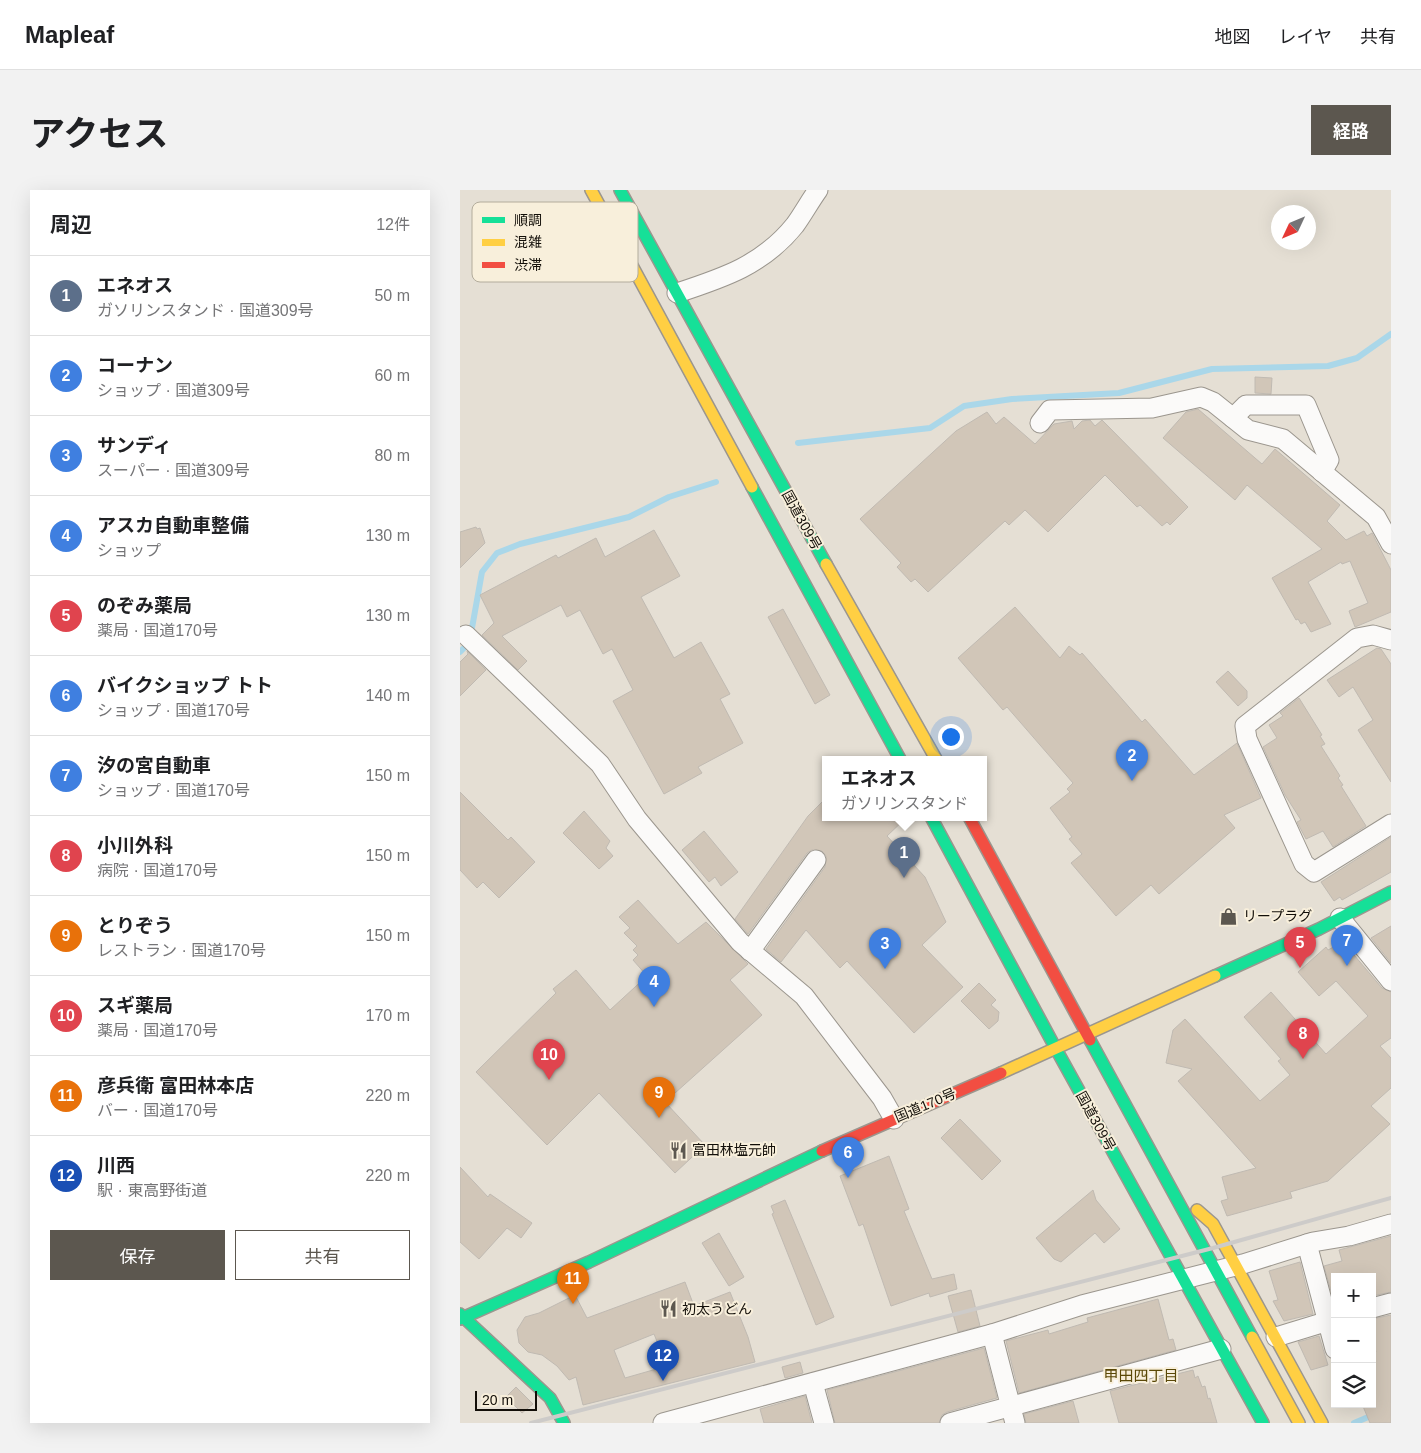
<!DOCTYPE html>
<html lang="ja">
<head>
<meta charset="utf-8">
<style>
  :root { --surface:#fff; --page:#f2f2f2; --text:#202124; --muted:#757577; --line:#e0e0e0; --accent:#5c574f }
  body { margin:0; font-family:Helvetica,"Noto Sans JP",sans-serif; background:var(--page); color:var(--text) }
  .controls { position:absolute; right:15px; bottom:15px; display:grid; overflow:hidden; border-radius:0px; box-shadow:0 5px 20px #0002 }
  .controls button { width:45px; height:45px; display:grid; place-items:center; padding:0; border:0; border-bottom:1px solid var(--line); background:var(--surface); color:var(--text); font:25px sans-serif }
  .compass { position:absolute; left:811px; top:15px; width:45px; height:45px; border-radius:50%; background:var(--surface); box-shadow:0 5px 20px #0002; rotate:226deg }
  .scale { position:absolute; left:15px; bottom:12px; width:62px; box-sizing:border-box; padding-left:5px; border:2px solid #120e08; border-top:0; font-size:14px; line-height:18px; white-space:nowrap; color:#120e08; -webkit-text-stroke:4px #f8efdb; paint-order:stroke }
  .you { position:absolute; left:490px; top:546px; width:18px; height:18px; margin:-12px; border:4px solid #fff; border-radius:50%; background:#1a73e8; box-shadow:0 0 0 8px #1a73e833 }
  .badge { display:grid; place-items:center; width:32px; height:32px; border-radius:50%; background:var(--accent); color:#fff; font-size:16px; font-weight:700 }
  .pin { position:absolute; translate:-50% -41px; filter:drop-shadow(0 1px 2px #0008) }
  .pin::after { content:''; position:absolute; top:26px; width:18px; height:15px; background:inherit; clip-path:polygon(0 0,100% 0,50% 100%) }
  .popup { position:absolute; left:362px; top:566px; width:165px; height:65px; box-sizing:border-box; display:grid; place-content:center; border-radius:0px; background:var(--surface); filter:drop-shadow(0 1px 4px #0005); font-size:16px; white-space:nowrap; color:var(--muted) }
  .popup b { font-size:19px; color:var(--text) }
  .popup::after { content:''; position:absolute; left:50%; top:100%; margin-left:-10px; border:10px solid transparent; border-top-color:var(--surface) }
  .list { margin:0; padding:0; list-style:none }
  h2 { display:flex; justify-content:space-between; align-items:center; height:65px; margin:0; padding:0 20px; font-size:21px }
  h2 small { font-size:16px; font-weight:400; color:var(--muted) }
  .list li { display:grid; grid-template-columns:32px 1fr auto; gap:15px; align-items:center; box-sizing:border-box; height:80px; padding:0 20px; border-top:1px solid var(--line) }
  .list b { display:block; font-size:19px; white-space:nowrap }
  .list p { margin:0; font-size:16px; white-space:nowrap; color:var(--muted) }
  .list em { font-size:16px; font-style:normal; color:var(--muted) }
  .actions { display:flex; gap:10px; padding:15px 20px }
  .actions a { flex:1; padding:11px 0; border:1px solid var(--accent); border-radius:0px; text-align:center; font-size:18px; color:var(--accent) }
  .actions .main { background:var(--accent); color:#fff }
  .icon { flex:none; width:28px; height:28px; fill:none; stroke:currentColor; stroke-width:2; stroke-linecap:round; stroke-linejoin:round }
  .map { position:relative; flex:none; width:931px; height:1233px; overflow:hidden; border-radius:0px }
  header { display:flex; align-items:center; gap:30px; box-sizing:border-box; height:70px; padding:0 25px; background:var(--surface); border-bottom:1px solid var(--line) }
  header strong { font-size:24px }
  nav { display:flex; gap:28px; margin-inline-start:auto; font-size:18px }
  .intro { display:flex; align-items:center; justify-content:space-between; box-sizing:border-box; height:120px; padding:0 30px }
  h1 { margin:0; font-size:35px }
  .button { padding:12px 22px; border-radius:0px; background:var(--accent); color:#fff; font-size:18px; font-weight:700 }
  main { display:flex; gap:30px; padding:0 30px }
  aside { flex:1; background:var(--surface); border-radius:0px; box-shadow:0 5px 20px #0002 }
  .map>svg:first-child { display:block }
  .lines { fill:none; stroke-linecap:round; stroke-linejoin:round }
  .stream { stroke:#aad7e9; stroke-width:6 }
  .building { fill:#d1c6b8; stroke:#c0bab2; fill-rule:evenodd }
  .street-casing { stroke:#9b968e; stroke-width:21 }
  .fast-casing { stroke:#9b968e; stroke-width:14 }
  .slow-casing { stroke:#9b968e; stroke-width:14 }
  .jam-casing { stroke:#9b968e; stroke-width:14 }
  .street { stroke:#fbfaf9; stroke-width:19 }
  .fast { stroke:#16e098; stroke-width:11 }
  .slow { stroke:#ffcf43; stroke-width:11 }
  .jam { stroke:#f24e42; stroke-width:11 }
  .rail { stroke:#cdcbc9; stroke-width:4 }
  .labels { text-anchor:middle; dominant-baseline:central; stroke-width:4; stroke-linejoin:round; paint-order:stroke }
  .street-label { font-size:14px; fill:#120e08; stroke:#f8efdb }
  .poi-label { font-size:14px; fill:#120e08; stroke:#f8efdb; text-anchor:start }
  .neighbourhood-label { font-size:15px; fill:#5a4807; stroke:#f8efdb }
  .key { fill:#f8efdb; stroke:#b3ac9c; stroke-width:1 }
  .key-label { font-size:14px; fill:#120e08 }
</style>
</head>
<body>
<header>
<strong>Mapleaf</strong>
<nav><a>地図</a><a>レイヤ</a><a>共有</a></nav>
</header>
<div class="intro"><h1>アクセス</h1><a class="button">経路</a></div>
<main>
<aside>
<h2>周辺<small>12件</small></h2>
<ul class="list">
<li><span class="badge" style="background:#5c6f8a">1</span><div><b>エネオス</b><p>ガソリンスタンド · 国道309号</p></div><em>50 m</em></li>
<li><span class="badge" style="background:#3f7fe0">2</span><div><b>コーナン</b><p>ショップ · 国道309号</p></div><em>60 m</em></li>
<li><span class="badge" style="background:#3f7fe0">3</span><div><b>サンディ</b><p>スーパー · 国道309号</p></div><em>80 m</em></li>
<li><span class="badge" style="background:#3f7fe0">4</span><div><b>アスカ自動車整備</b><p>ショップ</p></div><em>130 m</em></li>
<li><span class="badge" style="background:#e0444e">5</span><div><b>のぞみ薬局</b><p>薬局 · 国道170号</p></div><em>130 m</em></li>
<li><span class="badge" style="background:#3f7fe0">6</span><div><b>バイクショップ トト</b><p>ショップ · 国道170号</p></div><em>140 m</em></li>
<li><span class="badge" style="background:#3f7fe0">7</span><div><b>汐の宮自動車</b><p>ショップ · 国道170号</p></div><em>150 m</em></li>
<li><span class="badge" style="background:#e0444e">8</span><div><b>小川外科</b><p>病院 · 国道170号</p></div><em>150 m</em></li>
<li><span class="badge" style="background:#e8710a">9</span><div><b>とりぞう</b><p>レストラン · 国道170号</p></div><em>150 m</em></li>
<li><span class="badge" style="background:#e0444e">10</span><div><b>スギ薬局</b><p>薬局 · 国道170号</p></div><em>170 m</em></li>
<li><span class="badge" style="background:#e8710a">11</span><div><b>彦兵衛 富田林本店</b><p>バー · 国道170号</p></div><em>220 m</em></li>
<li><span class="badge" style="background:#1a4fb4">12</span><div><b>川西</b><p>駅 · 東高野街道</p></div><em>220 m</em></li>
</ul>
<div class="actions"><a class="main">保存</a><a>共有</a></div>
</aside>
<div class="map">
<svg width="931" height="1233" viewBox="0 0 931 1233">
  <rect width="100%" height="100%" fill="#e5dfd4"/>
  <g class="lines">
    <g class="stream">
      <path d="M 338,253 L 470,238 L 504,216 L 552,209 L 659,203 L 752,179 L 868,176 L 897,168 L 931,144"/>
      <path d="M 0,462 L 7,455 L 12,438 L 22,382 L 37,363 L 60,354 L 169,327 L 209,307 L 256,292"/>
      <path d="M 894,1233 L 913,1225"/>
    </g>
  </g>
  <g class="building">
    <path d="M 795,187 L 812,188 L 811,204 L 795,203 Z"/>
    <path d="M 738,219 L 802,274 L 815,259 L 880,315 L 867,331 L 886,350 L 904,341 L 907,346 L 912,343 L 931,380 L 931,422 L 895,437 L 889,421 L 908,413 L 890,371 L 882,374 L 881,372 L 848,392 L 871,434 L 851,442 L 845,432 L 841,434 L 838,429 L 836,430 L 812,388 L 862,359 L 787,295 L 775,310 L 703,248 L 726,222 Z"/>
    <path d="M 527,222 L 536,234 L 544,227 L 575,254 L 594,234 L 612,231 L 614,239 L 622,231 L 630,230 L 635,236 L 642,230 L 728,317 L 710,335 L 707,332 L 702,336 L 680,315 L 677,317 L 645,285 L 588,342 L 565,320 L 549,335 L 545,331 L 468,402 L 455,389 L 451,392 L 437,377 L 441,373 L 400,329 L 496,241 Z"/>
    <path d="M 16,337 L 17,339 L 20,338 L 25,353 L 0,378 L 0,342 Z"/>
    <path d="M 194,340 L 220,386 L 181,407 L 214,468 L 241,452 L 270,504 L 260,509 L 283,553 L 238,577 L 242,583 L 204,604 L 153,511 L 173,500 L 152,459 L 143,464 L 120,420 L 107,427 L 101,415 L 42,446 L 67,471 L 58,480 L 22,445 L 34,433 L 20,405 L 96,365 L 98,368 L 136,348 L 145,367 Z"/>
    <path d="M 555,417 L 600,468 L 609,456 L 620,465 L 622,463 L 682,532 L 685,529 L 734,585 L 777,553 L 801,608 L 764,625 L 775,638 L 699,704 L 691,695 L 656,726 L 611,673 L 622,664 L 609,649 L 612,647 L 590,618 L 610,602 L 607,599 L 613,593 L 547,517 L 543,520 L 498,468 Z"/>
    <path d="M 323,419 L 370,505 L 355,514 L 308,427 Z"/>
    <path d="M 917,458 L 921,459 L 931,474 L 931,592 L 898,540 L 913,530 L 893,497 L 879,507 L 867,490 Z"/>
    <path d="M 7,461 L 26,480 L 0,506 L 0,472 L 8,464 Z"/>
    <path d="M 768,481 L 787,501 L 787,508 L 778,516 L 756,492 Z"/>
    <path d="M 839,508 L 862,545 L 860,546 L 865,554 L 861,556 L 880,586 L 878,588 L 883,595 L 881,596 L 906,636 L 873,657 L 863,641 L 846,649 L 837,632 L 841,630 L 825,605 L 803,557 L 817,548 L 809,535 L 823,526 L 820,523 Z"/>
    <path d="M 0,602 L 48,650 L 51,647 L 75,672 L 39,708 L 23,692 L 17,698 L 0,680 Z"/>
    <path d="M 365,609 L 365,627 L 447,627 L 427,646 L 465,687 L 486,732 L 462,755 L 503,797 L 454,843 L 387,771 L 380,778 L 346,740 L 321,772 L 306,759 L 365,677 L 366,666 L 362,661 L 352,660 L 347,663 L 288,744 L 275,729 L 348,626 Z"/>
    <path d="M 124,621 L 150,651 L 146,658 L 153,666 L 139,679 L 103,643 Z"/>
    <path d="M 244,641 L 278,682 L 261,696 L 255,687 L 249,692 L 222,660 Z"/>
    <path d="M 931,647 L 931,682 L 882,710 L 880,707 L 874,711 L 861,692 Z"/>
    <path d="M 178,710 L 218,754 L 246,732 L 288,774 L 270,790 L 302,825 L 205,912 L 245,955 L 215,983 L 139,903 L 87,955 L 16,882 L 96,803 L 93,799 L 116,780 L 150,820 L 187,786 L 173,770 L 178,765 L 173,760 L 177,756 L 164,743 L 170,738 L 159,727 Z"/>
    <path d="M 931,736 L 931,773 L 911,748 Z"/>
    <path d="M 883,752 L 922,798 L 931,802 L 931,848 L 920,856 L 931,868 L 931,898 L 911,916 L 930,934 L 868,991 L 830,1002 L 832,1008 L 767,1026 L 761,1011 L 768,1009 L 762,987 L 796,978 L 718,891 L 732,879 L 706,873 L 713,840 L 725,829 L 800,911 L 830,885 L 818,871 L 821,869 L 784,827 L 811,802 L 866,864 L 908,826 L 876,791 L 859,806 L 838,782 L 866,757 L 868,760 Z"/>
    <path d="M 519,793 L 536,810 L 531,815 L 539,822 L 538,831 L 529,839 L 501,811 Z"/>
    <path d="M 500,929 L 541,971 L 522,990 L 481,948 Z"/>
    <path d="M 429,966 L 449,1019 L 444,1021 L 472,1089 L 494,1084 L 497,1099 L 470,1107 L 469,1103 L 431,1116 L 403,1034 L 399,1036 L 380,986 Z"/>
    <path d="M 0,977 L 28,1007 L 30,1004 L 72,1033 L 61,1048 L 47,1038 L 19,1069 L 0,1052 Z"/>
    <path d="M 633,1000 L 636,1010 L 660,1039 L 644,1053 L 635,1043 L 601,1072 L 594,1069 L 576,1048 Z"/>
    <path d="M 325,1010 L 374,1127 L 356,1135 L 312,1024 L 314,1023 L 311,1016 Z"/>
    <path d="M 259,1043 L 284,1087 L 269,1096 L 242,1053 Z"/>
    <path d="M 931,1046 L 931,1102 L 912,1106 L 912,1087 L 875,1087 L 874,1112 L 864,1076 L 882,1071 L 879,1060 Z"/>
    <path d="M 840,1072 L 853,1124 L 824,1131 L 813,1111 L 818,1110 L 809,1081 Z"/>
    <path d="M 225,1092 L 234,1116 L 270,1102 L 288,1147 L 295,1172 L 123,1215 L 116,1187 L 109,1190 L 97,1176 L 82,1165 L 68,1162 L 59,1153 L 57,1140 L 65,1127 L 79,1123 L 115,1105 L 127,1128 ZM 194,1144 L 207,1176 L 165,1188 L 154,1160 Z"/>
    <path d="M 511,1100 L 520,1136 L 498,1142 L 488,1106 Z"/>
    <path d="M 698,1109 L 709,1150 L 713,1149 L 716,1160 L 559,1203 L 546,1151 L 588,1140 L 589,1144 L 628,1132 L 627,1128 Z"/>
    <path d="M 931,1125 L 931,1233 L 910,1233 L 902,1214 L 912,1214 L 912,1163 L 916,1162 L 912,1148 L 912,1129 Z"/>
    <path d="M 859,1146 L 868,1175 L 851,1180 L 838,1152 Z"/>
    <path d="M 524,1158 L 537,1208 L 487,1222 L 482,1225 L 479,1233 L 375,1233 L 367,1200 Z"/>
    <path d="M 340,1172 L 343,1183 L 325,1188 L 322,1177 Z"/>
    <path d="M 733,1180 L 735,1188 L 738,1186 L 742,1197 L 745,1196 L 748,1209 L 750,1208 L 757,1233 L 659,1233 L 650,1201 Z"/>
    <path d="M 56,1197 L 73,1214 L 62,1223 L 46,1207 Z"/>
    <path d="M 345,1206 L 352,1233 L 304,1233 L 300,1219 Z"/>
    <path d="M 613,1211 L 619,1233 L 566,1233 L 564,1224 Z"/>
  </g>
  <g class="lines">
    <defs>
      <g id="street">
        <path d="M 217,103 C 263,88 303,75 335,35 C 343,24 350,11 358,0"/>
        <path d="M 773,228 L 786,215 L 846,215 L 869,270 L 862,282"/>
        <path d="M 580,233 L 590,220 L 692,218 L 741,207 L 753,212 L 788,240 L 823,249 L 916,327 L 931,354"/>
        <path d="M 6,445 L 140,574 L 177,629 L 280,752 L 344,806 L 422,908 L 434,929"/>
        <path d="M 931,450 L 913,445 L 897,448 L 785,536 L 787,549 L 844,674 L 854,682 L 931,634"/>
        <path d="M 880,728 L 931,791"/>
        <path d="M 290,761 L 356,670"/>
        <path d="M 847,1054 L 875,1159"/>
        <path d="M 912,1118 L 931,1113"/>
        <path d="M 532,1144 L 555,1233"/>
        <path d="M 816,1147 L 875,1129"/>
        <path d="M 353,1193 L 364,1233"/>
        <path d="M 203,1233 L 532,1144 L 622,1115 L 783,1074 L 853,1052 L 889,1046 L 931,1034"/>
        <path d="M 490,1233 L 761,1159"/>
      </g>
      <g id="fast">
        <path d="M 160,0 L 366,374"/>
        <path d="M 292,297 L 440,569"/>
        <path d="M 471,627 L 596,859 L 803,1233"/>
        <path d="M 755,786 L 859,739 L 931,702"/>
        <path d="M 630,850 L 792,1147"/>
        <path d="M 0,1124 L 90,1208 L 104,1233"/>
        <path d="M 0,1129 L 129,1072 L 362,961"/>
      </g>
      <g id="slow">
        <path d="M 131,0 L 292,297"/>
        <path d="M 366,374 L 476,569"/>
        <path d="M 541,883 L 755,786"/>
        <path d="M 737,1020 L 753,1034 L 862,1233"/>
        <path d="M 792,1147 L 839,1233"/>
      </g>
      <g id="jam">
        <path d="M 509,627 L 630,850"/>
        <path d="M 362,961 L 541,883"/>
      </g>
    </defs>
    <use href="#street" class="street-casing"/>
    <use href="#fast" class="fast-casing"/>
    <use href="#slow" class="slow-casing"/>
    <use href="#jam" class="jam-casing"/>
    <use href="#street" class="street"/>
    <use href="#fast" class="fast"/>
    <use href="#slow" class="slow"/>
    <use href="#jam" class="jam"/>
    <path class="rail" d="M 71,1233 L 753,1058 L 931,1008"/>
  </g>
  <defs>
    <symbol id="shop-bare" viewBox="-9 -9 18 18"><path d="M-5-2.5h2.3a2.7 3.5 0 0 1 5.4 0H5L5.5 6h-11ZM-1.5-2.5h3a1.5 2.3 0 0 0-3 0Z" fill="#5c574f" stroke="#f8efdb" stroke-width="2.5" paint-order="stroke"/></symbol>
    <symbol id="restaurant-bare" viewBox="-9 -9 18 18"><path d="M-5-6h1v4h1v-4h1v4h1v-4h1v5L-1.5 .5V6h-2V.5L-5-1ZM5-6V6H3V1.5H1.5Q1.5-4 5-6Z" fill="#5c574f" stroke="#f8efdb" stroke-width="2.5" paint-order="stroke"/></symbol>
  </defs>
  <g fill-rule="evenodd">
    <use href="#shop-bare" x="756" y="714" width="25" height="25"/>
    <use href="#restaurant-bare" x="206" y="948" width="25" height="25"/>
    <use href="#restaurant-bare" x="196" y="1106" width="25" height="25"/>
  </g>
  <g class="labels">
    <g class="street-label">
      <text transform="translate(342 330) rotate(61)">国道309号</text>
      <text transform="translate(465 915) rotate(-23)">国道170号</text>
      <text transform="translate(636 931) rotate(61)">国道309号</text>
    </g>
    <g class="poi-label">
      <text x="783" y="726">リープラグ</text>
      <text x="232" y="960">富田林塩元帥</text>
      <text x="222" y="1119">初太うどん</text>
    </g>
    <g class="neighbourhood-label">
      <text x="681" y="1185">甲田四丁目</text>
    </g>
  </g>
  <rect x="12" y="12" width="166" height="80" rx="8" class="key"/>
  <rect x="22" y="27" width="23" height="6" fill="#16e098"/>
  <rect x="22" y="49" width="23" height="7" fill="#ffcf43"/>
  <rect x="22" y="72" width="23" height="6" fill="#f24e42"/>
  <g class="key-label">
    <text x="54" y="35">順調</text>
    <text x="54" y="57">混雑</text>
    <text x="54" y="80">渋滞</text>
  </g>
</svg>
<div class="controls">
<button>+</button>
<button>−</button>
<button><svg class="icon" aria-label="layers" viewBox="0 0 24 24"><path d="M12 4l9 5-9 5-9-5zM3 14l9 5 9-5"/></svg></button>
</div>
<svg class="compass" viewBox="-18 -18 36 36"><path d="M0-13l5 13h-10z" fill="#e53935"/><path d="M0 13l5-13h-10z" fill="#757577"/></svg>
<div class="scale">20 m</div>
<div class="you"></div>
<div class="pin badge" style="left:444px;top:688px;background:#5c6f8a">1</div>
<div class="popup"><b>エネオス</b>ガソリンスタンド</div>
<div class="pin badge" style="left:672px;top:591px;background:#3f7fe0">2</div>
<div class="pin badge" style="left:425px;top:779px;background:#3f7fe0">3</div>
<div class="pin badge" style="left:194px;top:817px;background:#3f7fe0">4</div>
<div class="pin badge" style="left:840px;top:778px;background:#e0444e">5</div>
<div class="pin badge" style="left:388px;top:988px;background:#3f7fe0">6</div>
<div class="pin badge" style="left:887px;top:776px;background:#3f7fe0">7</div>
<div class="pin badge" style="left:843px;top:869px;background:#e0444e">8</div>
<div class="pin badge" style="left:199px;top:928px;background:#e8710a">9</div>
<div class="pin badge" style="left:89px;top:890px;background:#e0444e">10</div>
<div class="pin badge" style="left:113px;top:1114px;background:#e8710a">11</div>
<div class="pin badge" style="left:203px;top:1191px;background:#1a4fb4">12</div>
</div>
</main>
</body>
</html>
